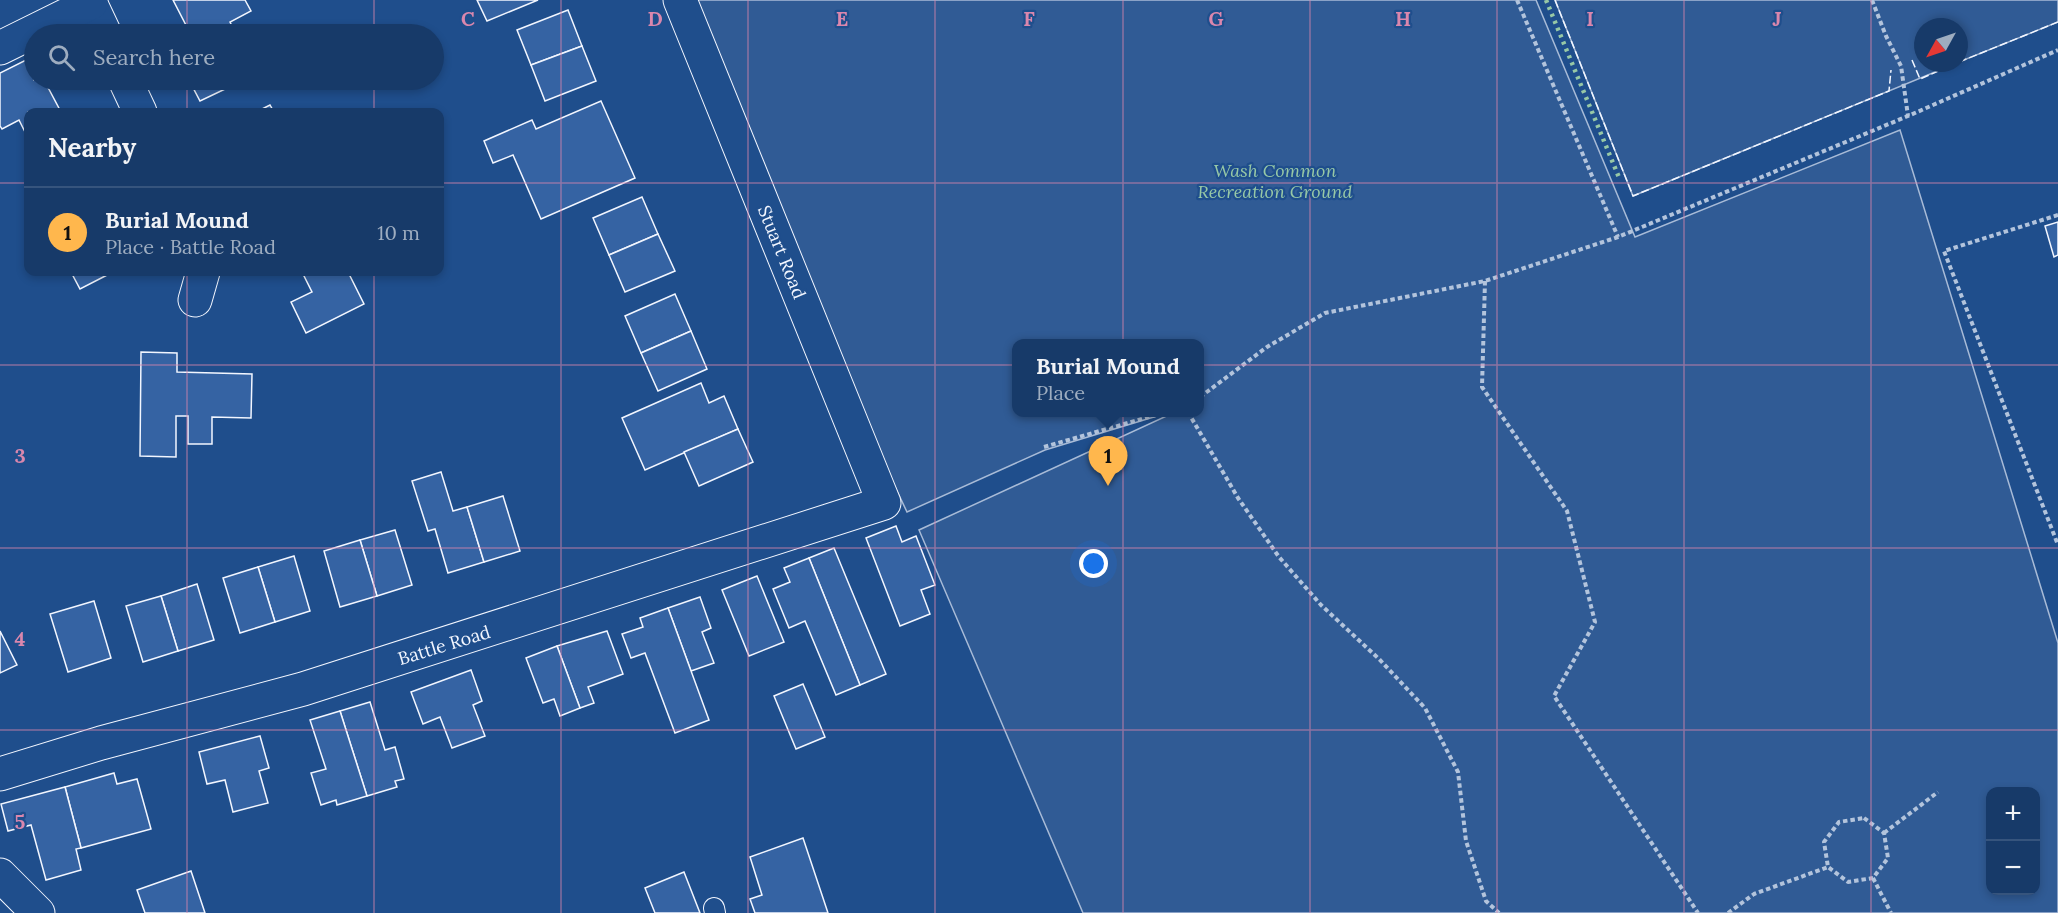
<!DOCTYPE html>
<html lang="en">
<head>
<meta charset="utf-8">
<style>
  :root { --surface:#173a69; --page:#244571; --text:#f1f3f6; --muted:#9eadc0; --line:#36547d; --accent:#ffb74d }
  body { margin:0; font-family:Lora,serif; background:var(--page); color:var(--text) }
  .controls { position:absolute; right:18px; bottom:18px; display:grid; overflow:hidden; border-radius:12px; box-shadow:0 3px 9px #0003 }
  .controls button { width:54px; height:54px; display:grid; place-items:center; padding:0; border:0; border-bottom:2px solid var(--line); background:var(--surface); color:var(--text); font:30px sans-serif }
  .compass { position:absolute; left:1914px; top:18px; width:54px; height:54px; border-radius:50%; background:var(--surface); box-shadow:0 3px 9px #0003; rotate:230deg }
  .you { position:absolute; left:1094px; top:564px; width:21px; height:21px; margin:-15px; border:4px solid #fff; border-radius:50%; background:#1a73e8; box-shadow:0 0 0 9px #1a73e833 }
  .badge { display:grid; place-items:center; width:39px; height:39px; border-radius:50%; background:var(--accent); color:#111; font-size:20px; font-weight:700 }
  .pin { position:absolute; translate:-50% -50px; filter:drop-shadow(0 2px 3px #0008) }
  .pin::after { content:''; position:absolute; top:32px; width:21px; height:18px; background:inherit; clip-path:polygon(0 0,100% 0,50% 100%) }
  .popup { position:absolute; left:1012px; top:339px; width:192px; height:78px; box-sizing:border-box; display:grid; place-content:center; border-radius:12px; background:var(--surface); filter:drop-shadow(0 2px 4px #0005); font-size:20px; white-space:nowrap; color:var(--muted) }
  .popup b { font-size:22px; color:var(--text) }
  .popup::after { content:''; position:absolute; left:50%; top:100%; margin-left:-12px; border:12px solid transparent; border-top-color:var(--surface) }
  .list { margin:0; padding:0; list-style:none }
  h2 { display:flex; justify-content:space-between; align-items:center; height:78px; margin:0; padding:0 24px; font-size:26px }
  h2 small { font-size:20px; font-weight:400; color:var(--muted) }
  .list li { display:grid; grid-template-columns:39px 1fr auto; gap:18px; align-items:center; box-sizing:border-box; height:90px; padding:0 24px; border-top:2px solid var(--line) }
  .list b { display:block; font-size:22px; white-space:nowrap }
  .list p { margin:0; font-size:20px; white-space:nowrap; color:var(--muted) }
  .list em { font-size:20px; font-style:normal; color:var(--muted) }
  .icon { flex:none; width:33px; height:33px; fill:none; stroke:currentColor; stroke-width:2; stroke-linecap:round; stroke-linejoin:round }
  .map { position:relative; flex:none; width:2058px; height:913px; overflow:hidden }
  .search { position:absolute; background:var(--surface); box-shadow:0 3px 9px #0003; left:24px; top:24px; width:420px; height:66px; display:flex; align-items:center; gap:15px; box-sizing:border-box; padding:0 21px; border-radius:33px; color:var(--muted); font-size:22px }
  .panel { position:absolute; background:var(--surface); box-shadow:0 3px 9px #0003; left:24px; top:108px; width:420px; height:168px; border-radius:12px }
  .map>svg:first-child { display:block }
  .green { fill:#305b95; stroke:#a8bbd7; stroke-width:1.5; fill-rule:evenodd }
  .building { fill:#3563a3; stroke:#f2f6ff; stroke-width:1.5 }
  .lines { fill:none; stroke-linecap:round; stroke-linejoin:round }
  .service-casing { stroke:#f2f6ff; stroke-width:22 }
  .minor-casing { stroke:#f2f6ff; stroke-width:35 }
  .path { stroke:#b3c4dc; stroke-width:4; stroke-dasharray:4.5 3; stroke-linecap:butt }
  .service { stroke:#1f4e8c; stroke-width:20 }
  .minor { stroke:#1f4e8c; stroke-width:33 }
  .hedge { stroke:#97c8a6; stroke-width:4.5; stroke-dasharray:3 4.5; stroke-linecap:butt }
  .fence { stroke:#f2f6ff; stroke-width:1.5; stroke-dasharray:8 3; stroke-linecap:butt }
  .grid { fill:none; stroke:#da87ad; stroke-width:1.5; stroke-opacity:0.55 }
  .labels { text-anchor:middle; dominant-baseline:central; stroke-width:4.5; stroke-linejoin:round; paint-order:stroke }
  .park-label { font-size:18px; font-style:italic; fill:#97c8a6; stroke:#1f4e8c }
  .street-label { font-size:18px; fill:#f2f6ff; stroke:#1f4e8c }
  .grid-label { font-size:20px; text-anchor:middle; font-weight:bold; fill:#da87ad; stroke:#1f4e8c; stroke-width:4.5; stroke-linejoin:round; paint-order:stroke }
</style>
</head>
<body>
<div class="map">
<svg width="2058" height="913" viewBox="0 0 2058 913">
  <rect width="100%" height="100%" fill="#1f4e8c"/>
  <g class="green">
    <path d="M 697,0 L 1536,0 L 1635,237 L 1900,130 L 2058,643 L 2058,913 L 1083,913 L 919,530 L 1173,413 L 1200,412 L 1200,344 L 1016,344 L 1016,412 L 1167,413 L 1045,450 L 907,512 L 889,474 ZM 1990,792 L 2036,792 L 2036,890 L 1990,890 Z"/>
    <path d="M 1555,0 L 2058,0 L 2058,22 L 1959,62 L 1959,27 L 1923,27 L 1923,63 L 1957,63 L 1633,196 Z"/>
  </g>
  <g class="building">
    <path d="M 173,0 L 245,0 L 251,11 L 230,22 L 236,34 L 187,34 L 190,33 Z"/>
    <path d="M 477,0 L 538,0 L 487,21 Z"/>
    <path d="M 568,10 L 582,46 L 531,65 L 517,30 Z"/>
    <path d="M 582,46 L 596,81 L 545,101 L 531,65 Z"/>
    <path d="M 32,57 L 34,62 L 34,80 L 44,80 L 61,112 L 28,112 L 28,138 L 19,120 L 2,129 L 0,126 L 0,73 Z"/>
    <path d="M 189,80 L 244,80 L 200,101 Z"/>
    <path d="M 601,101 L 635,178 L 541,219 L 513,155 L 493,163 L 484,141 L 532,120 L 536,129 Z"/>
    <path d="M 270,105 L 274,112 L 256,112 Z"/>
    <path d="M 642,197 L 658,234 L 609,255 L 593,218 Z"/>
    <path d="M 2058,222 L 2058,255 L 2054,257 L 2045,226 Z"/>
    <path d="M 658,234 L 675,271 L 625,292 L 609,255 Z"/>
    <path d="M 71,272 L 113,272 L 80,289 Z"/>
    <path d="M 302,272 L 348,272 L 364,304 L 306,333 L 291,302 L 312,292 Z"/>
    <path d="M 675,294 L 691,331 L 641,353 L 625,316 Z"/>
    <path d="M 691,331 L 707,369 L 658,391 L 641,353 Z"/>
    <path d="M 141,352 L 177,353 L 177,372 L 252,374 L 251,418 L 212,417 L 212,444 L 188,444 L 188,416 L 176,416 L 176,457 L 140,456 Z"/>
    <path d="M 701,383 L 709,403 L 724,396 L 738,429 L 645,470 L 622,418 Z"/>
    <path d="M 738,429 L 753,462 L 699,486 L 684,452 Z"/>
    <path d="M 441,472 L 453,511 L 467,507 L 484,562 L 448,573 L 435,529 L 428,531 L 412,481 Z"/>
    <path d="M 503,496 L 520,551 L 484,562 L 467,507 Z"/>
    <path d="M 896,526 L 902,542 L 916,536 L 935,585 L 921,590 L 930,614 L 900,626 L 866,538 Z"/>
    <path d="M 395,530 L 412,585 L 377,596 L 360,540 Z"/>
    <path d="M 360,540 L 377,596 L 340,607 L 324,551 Z"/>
    <path d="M 834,548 L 886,674 L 860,685 L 809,558 Z"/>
    <path d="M 294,556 L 310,611 L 275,622 L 258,567 Z"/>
    <path d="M 809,558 L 860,685 L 836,695 L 805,621 L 789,628 L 773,589 L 790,582 L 784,568 Z"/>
    <path d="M 258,567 L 275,622 L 240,633 L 223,578 Z"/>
    <path d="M 757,576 L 784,642 L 749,656 L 722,590 Z"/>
    <path d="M 197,584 L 214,640 L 178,651 L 161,596 Z"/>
    <path d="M 161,596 L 178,651 L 143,662 L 126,606 Z"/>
    <path d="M 700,597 L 711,628 L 702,632 L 714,663 L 691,671 L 668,608 Z"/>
    <path d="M 94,601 L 111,658 L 68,672 L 50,614 Z"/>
    <path d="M 668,608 L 709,720 L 675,733 L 645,653 L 631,658 L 622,634 L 643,627 L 640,618 Z"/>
    <path d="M 0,631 L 17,665 L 0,673 Z"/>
    <path d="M 607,631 L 623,674 L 588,687 L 594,703 L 580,708 L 557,646 Z"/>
    <path d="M 557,646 L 580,708 L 560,716 L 554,699 L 543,703 L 526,658 Z"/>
    <path d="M 471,670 L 482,701 L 473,705 L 485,736 L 452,748 L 440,717 L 423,724 L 411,692 Z"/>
    <path d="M 803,684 L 825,737 L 796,749 L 774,696 Z"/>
    <path d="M 370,702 L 385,750 L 395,747 L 404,779 L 395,781 L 397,787 L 367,796 L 340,711 Z"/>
    <path d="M 340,711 L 367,796 L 337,805 L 336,800 L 321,805 L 311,773 L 326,769 L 310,720 Z"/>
    <path d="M 260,736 L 269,768 L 259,771 L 268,803 L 233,812 L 225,780 L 207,784 L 199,752 Z"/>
    <path d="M 114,773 L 117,784 L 137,779 L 151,829 L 81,848 L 65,787 Z"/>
    <path d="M 65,787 L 81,848 L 76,849 L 81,870 L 46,880 L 31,825 L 8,831 L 1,804 Z"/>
    <path d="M 803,838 L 828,913 L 755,913 L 750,899 L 762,895 L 750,857 Z"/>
    <path d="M 191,871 L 205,913 L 145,913 L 137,890 Z"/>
    <path d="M 684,872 L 700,913 L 655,913 L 645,888 Z"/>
  </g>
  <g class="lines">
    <defs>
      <path id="service" d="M 714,908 L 715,913"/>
      <g id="minor">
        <path d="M 89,0 L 105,34"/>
        <path d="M 0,48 L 91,3"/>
        <path d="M 125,80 L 140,112"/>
        <path d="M 195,300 L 203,272"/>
        <path d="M 0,774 L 101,743 L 303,689 L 884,503 L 680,0"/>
        <path d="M 0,875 L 38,913"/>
      </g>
    </defs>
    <use href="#service" class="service-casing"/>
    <use href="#minor" class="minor-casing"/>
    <g class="path">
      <path d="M 1517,0 L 1618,237"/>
      <path d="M 1872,0 L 1886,36 L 1901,66 L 1908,116"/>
      <path d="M 2058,215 L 1944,251 L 2058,545"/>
      <path d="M 1485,281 L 1482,387 L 1567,511 L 1595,622 L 1554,696 L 1698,913"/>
      <path d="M 1200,397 L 1267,347 L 1325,313 L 1485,281 L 1618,237 L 1908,116 L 2058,50"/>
      <path d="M 1188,412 L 1238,498 L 1279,557 L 1321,605 L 1379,659 L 1425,708 L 1458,772 L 1466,841 L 1486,901 L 1499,913"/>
      <path d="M 1044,447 L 1166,412"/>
      <path d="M 1864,818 L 1884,833 L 1888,858 L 1873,878 L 1848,882 L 1828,867 L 1824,842 L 1839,822 Z"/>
      <path d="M 1884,833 L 1938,792"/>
      <path d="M 1873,878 L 1891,913"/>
      <path d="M 1728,913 L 1754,894 L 1828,867"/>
    </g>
    <use href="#service" class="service"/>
    <use href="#minor" class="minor"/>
    <path class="hedge" d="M 1546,0 L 1620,180"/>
    <g class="fence">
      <path d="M 1555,0 L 1633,196 L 1889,91 L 1891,70"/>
      <path d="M 1912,60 L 1920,79 L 1957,63"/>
      <path d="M 1959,62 L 2058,22"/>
    </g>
  </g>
  <path class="grid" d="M 187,0 L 187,34M 374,0 L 374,34M 561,0 L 561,913M 748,0 L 748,913M 935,0 L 935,913M 1123,0 L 1123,913M 1310,0 L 1310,913M 1497,0 L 1497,913M 1684,0 L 1684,913M 1871,0 L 1871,913M 187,80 L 187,112M 374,80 L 374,112M 0,183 L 28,183M 440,183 L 2058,183M 187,272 L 187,913M 374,272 L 374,913M 0,365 L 2058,365M 0,548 L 2058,548M 0,730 L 2058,730"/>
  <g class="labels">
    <g class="park-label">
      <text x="1275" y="170">Wash Common<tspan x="1275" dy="21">Recreation Ground</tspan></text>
    </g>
    <g class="street-label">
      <text transform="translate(782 252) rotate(68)">Stuart Road</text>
      <text transform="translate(444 645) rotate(-17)">Battle Road</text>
    </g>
  </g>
  <g class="grid-label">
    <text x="468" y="26">C</text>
    <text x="655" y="26">D</text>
    <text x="842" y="26">E</text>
    <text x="1029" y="26">F</text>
    <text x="1216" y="26">G</text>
    <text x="1403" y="26">H</text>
    <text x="1590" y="26">I</text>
    <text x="1777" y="26">J</text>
    <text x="20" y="463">3</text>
    <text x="20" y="646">4</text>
    <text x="20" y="829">5</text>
  </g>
</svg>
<div class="controls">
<button>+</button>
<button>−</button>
</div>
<svg class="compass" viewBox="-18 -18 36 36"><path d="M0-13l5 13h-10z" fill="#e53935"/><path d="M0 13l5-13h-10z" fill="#9eadc0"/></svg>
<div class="you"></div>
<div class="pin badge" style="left:1108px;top:486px">1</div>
<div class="popup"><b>Burial Mound</b>Place</div>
<div class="search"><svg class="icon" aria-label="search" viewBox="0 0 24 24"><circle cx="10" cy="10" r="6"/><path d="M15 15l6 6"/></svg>Search here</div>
<section class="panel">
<h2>Nearby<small></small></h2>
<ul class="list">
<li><span class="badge">1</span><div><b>Burial Mound</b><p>Place · Battle Road</p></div><em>10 m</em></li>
</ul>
</section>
</div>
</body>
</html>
